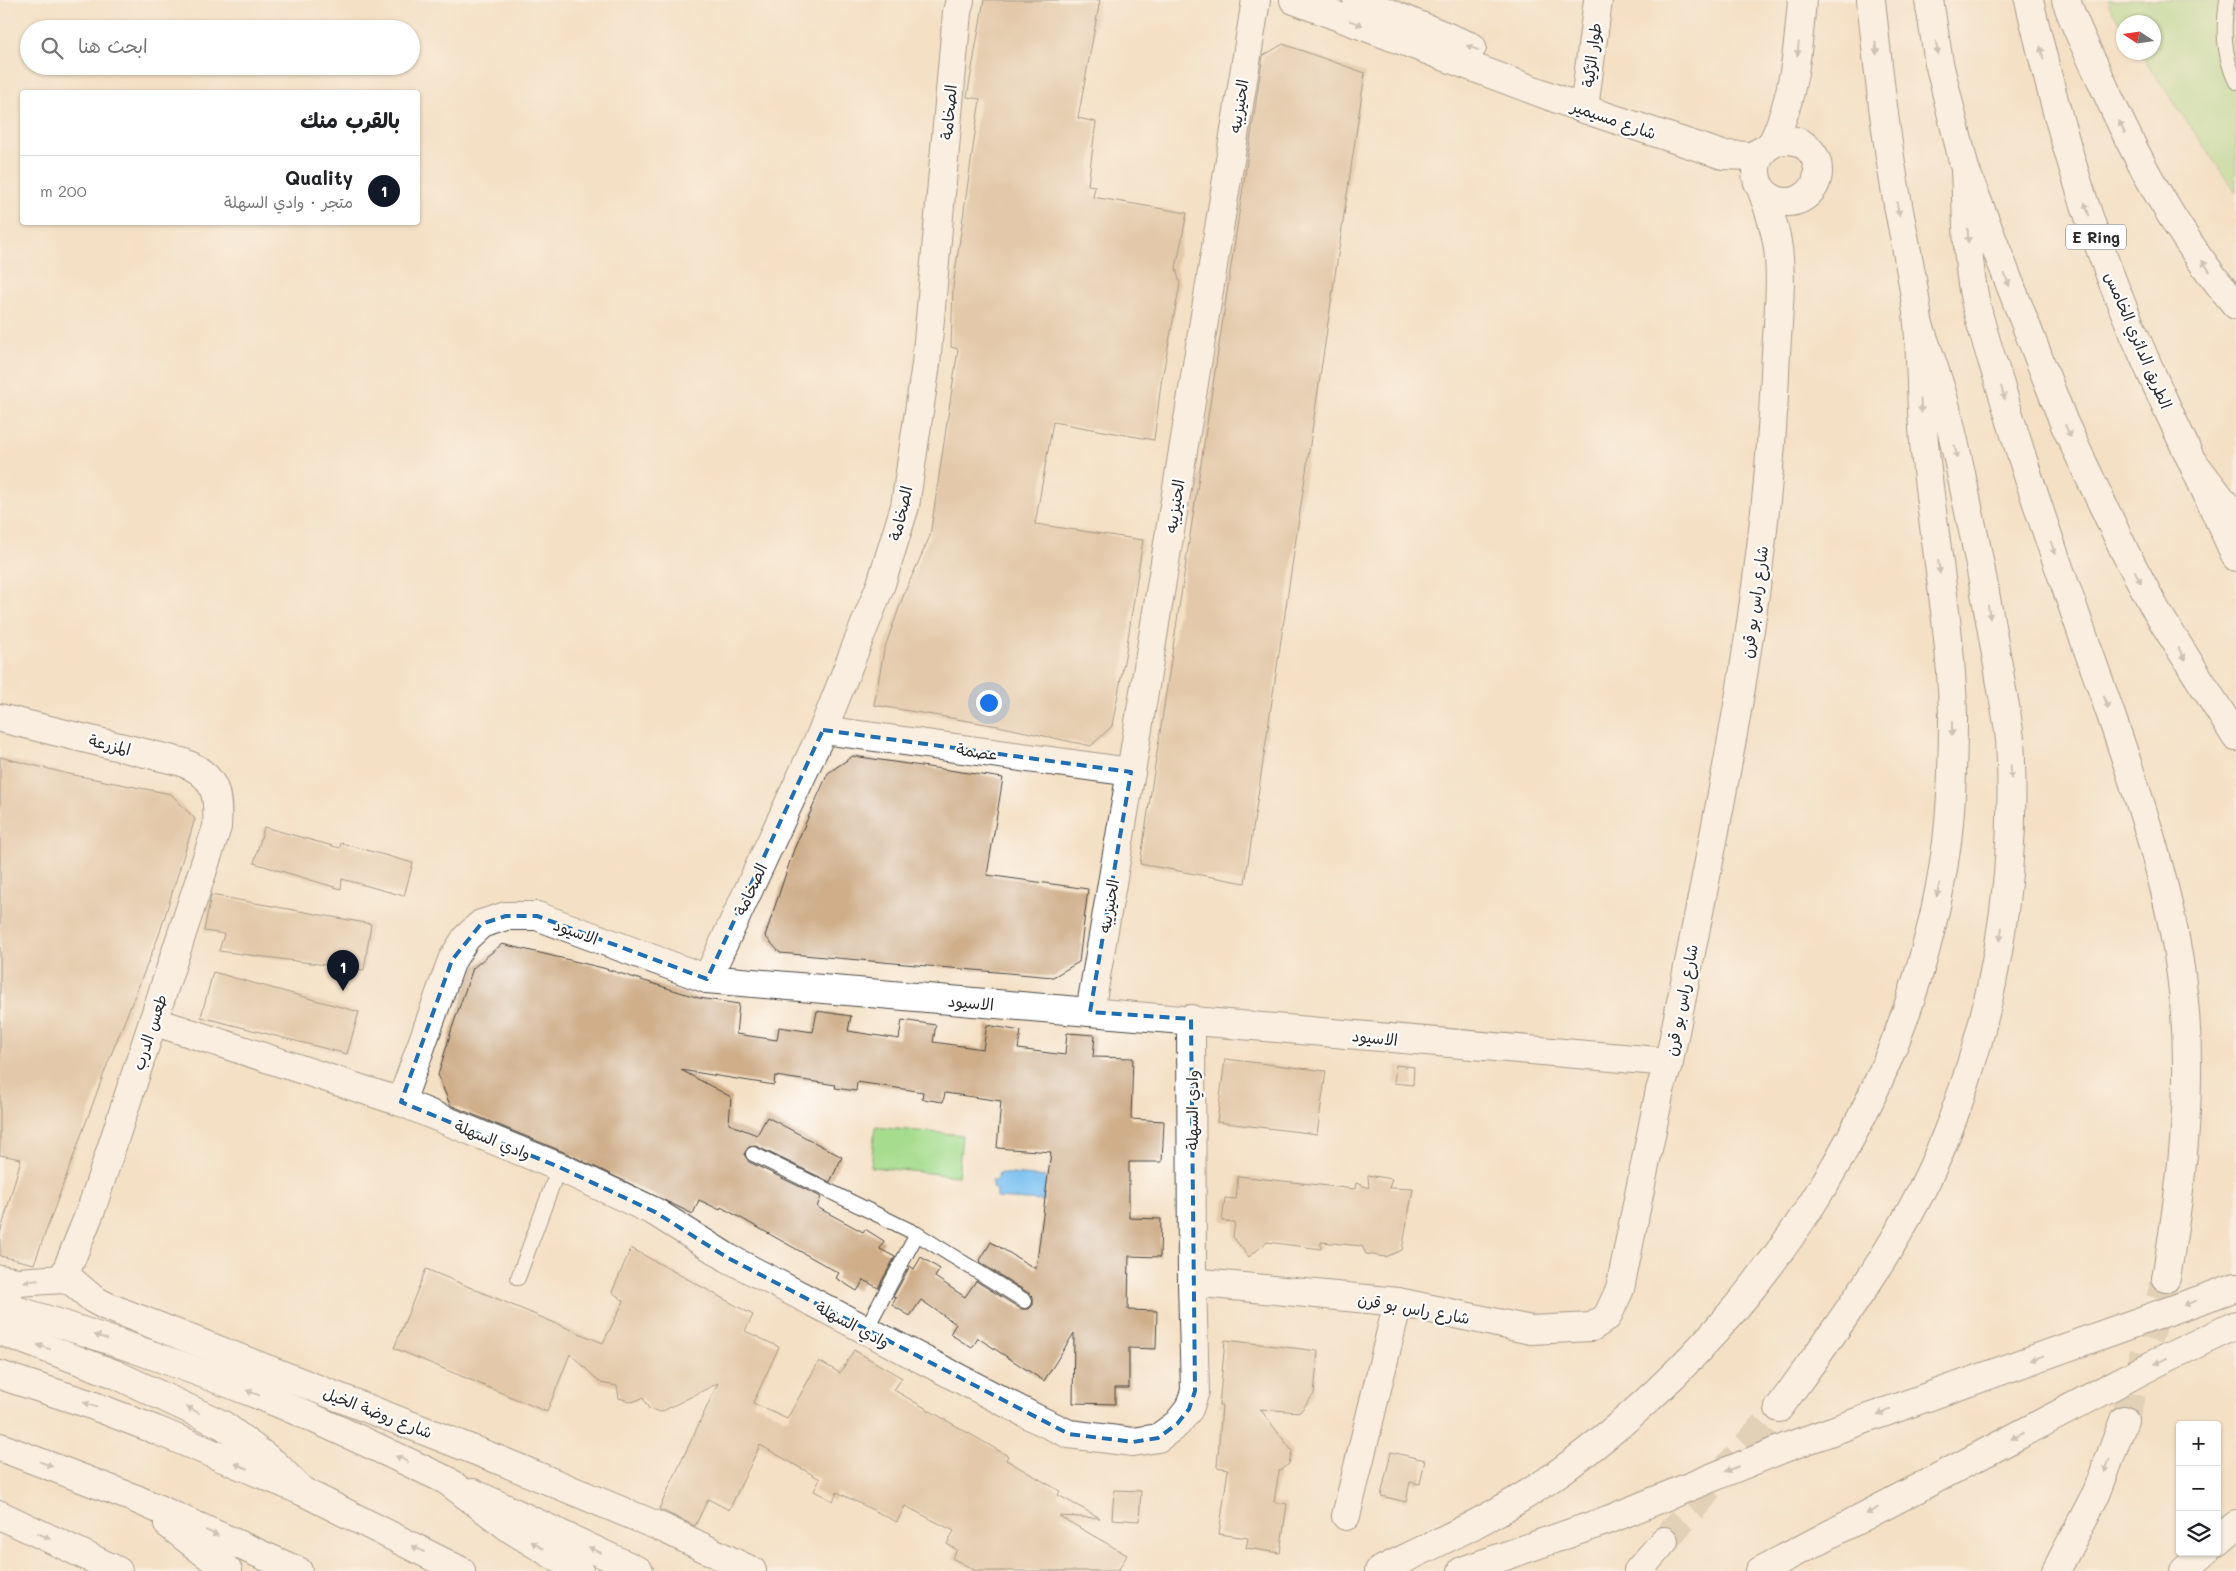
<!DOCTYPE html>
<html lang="ar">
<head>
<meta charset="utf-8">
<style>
  :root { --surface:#fff; --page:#f6f6f6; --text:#202124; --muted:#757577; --line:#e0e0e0; --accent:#111827 }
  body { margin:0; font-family:Mali,"Playpen Sans Arabic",sans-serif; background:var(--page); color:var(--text); direction:rtl }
  .controls { position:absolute; right:15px; bottom:15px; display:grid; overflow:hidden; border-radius:5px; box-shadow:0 1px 4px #0004 }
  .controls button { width:45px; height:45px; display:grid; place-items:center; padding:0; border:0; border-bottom:1px solid var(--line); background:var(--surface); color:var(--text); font:25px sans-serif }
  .compass { position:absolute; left:2116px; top:15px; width:45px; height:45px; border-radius:50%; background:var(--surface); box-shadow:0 1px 4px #0004; rotate:282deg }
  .you { position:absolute; left:988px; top:702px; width:18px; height:18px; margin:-12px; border:4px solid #fff; border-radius:50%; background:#1a73e8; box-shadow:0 0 0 8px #1a73e833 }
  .badge { display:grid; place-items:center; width:32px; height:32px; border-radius:50%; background:var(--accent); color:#fff; font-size:16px; font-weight:700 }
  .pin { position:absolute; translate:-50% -41px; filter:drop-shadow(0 1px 2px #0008) }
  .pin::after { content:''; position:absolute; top:26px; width:18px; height:15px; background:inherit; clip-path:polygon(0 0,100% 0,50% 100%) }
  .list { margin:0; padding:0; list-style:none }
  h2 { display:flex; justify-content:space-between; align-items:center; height:65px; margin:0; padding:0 20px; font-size:21px }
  h2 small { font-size:16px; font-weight:400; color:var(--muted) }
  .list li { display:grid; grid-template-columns:32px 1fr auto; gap:15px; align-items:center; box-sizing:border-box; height:70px; padding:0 20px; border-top:1px solid var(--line) }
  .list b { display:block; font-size:19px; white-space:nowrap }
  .list p { margin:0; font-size:16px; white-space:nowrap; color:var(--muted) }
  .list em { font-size:16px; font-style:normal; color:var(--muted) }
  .icon { flex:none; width:28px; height:28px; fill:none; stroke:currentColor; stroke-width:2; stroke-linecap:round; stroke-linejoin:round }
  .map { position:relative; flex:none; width:2236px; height:1571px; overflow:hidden; direction:ltr }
  .search { position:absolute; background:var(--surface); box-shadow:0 1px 4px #0004; left:20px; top:20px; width:400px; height:55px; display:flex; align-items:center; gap:12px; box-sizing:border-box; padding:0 18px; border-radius:28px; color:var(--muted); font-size:19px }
  .panel { position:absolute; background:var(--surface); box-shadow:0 1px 4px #0004; left:20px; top:90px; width:400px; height:135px; border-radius:5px; direction:rtl }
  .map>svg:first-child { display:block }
  .green { fill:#a6dc8d; stroke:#68845c }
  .water { fill:#77beee; stroke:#51748c }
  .building { fill:#cfae89 }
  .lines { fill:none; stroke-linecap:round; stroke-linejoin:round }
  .trunk-tunnel { stroke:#ccbca6; stroke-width:28; stroke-dasharray:28 14; stroke-linecap:butt }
  .motorway-tunnel { stroke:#ccbca6; stroke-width:28; stroke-dasharray:28 14; stroke-linecap:butt }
  .service-casing { stroke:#494642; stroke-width:16 }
  .minor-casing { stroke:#494642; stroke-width:30 }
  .tertiary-casing { stroke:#494642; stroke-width:30 }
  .primary-casing { stroke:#494642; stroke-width:30 }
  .trunk-casing { stroke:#494642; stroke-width:30 }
  .motorway-casing { stroke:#494642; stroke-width:30 }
  .service { stroke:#fff; stroke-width:14 }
  .minor { stroke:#fff; stroke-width:28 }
  .tertiary { stroke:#fff; stroke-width:28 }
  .primary { stroke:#fff; stroke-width:28 }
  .trunk { stroke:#fff; stroke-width:28 }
  .motorway { stroke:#fff; stroke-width:28 }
  .oneway { fill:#a0a0a0 }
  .marked { fill:none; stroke:#1f6fb2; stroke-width:4; stroke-dasharray:10 6; stroke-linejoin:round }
  .labels { text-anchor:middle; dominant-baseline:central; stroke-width:4.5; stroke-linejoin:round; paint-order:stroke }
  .shield { fill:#fff; stroke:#6b6b6b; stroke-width:1 }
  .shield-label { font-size:15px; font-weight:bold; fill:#2b2b2b }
  .street-label { font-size:16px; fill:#2b2b2b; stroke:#fff }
</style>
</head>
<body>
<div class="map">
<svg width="2236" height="1571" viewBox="0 0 2236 1571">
  <rect width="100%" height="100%" fill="#fff"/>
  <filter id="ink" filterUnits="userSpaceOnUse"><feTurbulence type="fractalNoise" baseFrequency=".02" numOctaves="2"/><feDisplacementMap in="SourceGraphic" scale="10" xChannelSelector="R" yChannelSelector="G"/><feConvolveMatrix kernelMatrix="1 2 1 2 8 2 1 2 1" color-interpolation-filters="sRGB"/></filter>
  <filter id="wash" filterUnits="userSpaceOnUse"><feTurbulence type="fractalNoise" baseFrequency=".0096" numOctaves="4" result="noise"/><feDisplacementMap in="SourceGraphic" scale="20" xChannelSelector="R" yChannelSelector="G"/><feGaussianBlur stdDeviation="1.12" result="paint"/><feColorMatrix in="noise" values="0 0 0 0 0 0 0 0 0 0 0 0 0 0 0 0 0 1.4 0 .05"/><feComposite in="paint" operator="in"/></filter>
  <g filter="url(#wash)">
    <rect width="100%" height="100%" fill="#f4e0c5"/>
    <g class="green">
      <path d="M 2108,0 L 2236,0 L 2236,193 L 2140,53 L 2154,52 L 2154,22 L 2124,22 L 2123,28 L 2109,6 Z"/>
      <path d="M 875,1127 L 962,1135 L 958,1176 L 871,1167 Z"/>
    </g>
    <path class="water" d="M 999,1173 L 1046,1177 L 1043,1201 L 997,1198 L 997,1190 L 992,1188 L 992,1180 L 997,1182 Z"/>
    <g id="blocks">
      <g class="building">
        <path d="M 984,0 L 1100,0 L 1078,118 L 1096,122 L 1088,185 L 1095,186 L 1093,197 L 1187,213 L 1176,268 L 1180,284 L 1161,384 L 1154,440 L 1053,422 L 1035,524 L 1143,540 L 1126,651 L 1112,726 L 1091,746 L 998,726 L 874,705 L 884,650 L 904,594 L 930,536 L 958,349 L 951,347 L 953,287 L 980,99 L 967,97 Z"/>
        <path d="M 1283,44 L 1365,73 L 1245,883 L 1140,864 L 1263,56 Z"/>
        <path d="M 853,756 L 1003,778 L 987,875 L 1088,889 L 1079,962 L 1053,977 L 780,953 L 765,936 L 794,849 L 828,773 Z"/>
        <path d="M 0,757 L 69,774 L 171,794 L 195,819 L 159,935 L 107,1065 L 34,1264 L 0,1256 L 0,1234 L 21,1159 L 0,1155 Z"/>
        <path d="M 264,827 L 340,848 L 341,843 L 413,863 L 404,896 L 342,879 L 341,889 L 254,863 Z"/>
        <path d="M 211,895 L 371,924 L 364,970 L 219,951 L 224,934 L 204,931 Z"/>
        <path d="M 502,944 L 603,968 L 699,998 L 739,1004 L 736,1034 L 777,1040 L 779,1027 L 813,1032 L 817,1011 L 851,1016 L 848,1031 L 899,1039 L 902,1020 L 936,1025 L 933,1042 L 983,1049 L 987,1025 L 1021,1031 L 1018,1049 L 1065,1055 L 1067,1033 L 1095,1035 L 1093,1057 L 1133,1058 L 1131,1119 L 1164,1121 L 1162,1162 L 1129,1162 L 1129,1218 L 1161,1219 L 1160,1257 L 1129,1256 L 1128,1310 L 1157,1311 L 1156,1349 L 1129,1348 L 1129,1388 L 1115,1388 L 1115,1404 L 1073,1403 L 1074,1333 L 1044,1381 L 978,1338 L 972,1348 L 950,1334 L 956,1324 L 921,1300 L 910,1316 L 892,1305 L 896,1298 L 893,1297 L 910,1266 L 914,1269 L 921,1257 L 940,1269 L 935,1277 L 965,1297 L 976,1281 L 1021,1309 L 1029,1309 L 1033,1305 L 1033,1297 L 1030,1294 L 979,1262 L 991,1242 L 1036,1269 L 1051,1152 L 997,1148 L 1001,1101 L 945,1093 L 943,1102 L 922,1099 L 923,1092 L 857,1082 L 856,1091 L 835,1088 L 836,1085 L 775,1076 L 774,1085 L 681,1070 L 731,1097 L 729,1124 L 757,1135 L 767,1117 L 842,1157 L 830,1182 L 756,1146 L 749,1147 L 744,1154 L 749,1162 L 821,1197 L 817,1207 L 863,1232 L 865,1229 L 884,1241 L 880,1249 L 895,1257 L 878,1288 L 864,1280 L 857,1291 L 836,1278 L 839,1273 L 721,1207 L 720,1210 L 699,1200 L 693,1214 L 566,1153 L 450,1105 L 438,1075 L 452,1028 L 473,968 Z"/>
        <path d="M 213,972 L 359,1012 L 347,1054 L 201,1017 Z"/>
        <path d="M 1225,1059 L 1326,1071 L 1317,1134 L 1217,1122 Z"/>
        <path d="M 1396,1065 L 1414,1067 L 1413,1085 L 1394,1083 Z"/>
        <path d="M 1368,1175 L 1392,1179 L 1389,1188 L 1413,1189 L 1402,1250 L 1385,1257 L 1366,1254 L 1362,1246 L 1321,1242 L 1321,1249 L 1267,1242 L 1249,1257 L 1233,1237 L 1235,1222 L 1222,1221 L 1225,1198 L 1236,1199 L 1238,1176 L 1355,1189 L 1356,1183 L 1369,1188 Z"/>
        <path d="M 631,1248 L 753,1315 L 745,1331 L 779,1347 L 753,1403 L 787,1419 L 819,1361 L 840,1373 L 854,1350 L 902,1378 L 894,1390 L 1008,1456 L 1006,1460 L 1060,1491 L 1058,1495 L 1100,1518 L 1059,1516 L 1127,1555 L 1118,1571 L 976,1571 L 952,1558 L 957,1550 L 947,1544 L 954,1531 L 905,1506 L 897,1522 L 837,1492 L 833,1501 L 814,1491 L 820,1479 L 760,1445 L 729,1510 L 708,1499 L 695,1526 L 659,1509 L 718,1383 L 661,1412 L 649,1409 L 643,1398 L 632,1402 L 619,1398 L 617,1386 L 601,1383 L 570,1354 L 547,1412 L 394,1348 L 426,1269 L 603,1343 L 624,1301 L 612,1292 Z"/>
        <path d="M 1225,1340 L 1318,1351 L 1314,1394 L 1300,1412 L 1260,1409 L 1292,1451 L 1289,1464 L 1279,1471 L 1274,1502 L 1287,1504 L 1280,1553 L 1246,1548 L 1248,1538 L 1219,1534 L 1228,1469 L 1217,1467 L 1222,1406 L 1219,1406 Z"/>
        <path d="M 1391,1452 L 1425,1460 L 1420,1484 L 1410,1482 L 1406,1502 L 1381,1496 Z"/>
        <path d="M 1114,1490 L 1141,1491 L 1139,1521 L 1112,1519 Z"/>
      </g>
    </g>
  </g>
  <g filter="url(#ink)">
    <use href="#blocks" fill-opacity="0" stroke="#494642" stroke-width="1"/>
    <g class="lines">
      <path class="trunk-tunnel" d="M 1664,1541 L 1779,1408"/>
      <path class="motorway-tunnel" d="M 2124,1420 L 2166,1278"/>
      <defs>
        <g id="service">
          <path d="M 2227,0 C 2223,29 2223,55 2236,82"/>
          <path d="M 753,1154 L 917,1234 L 1025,1301"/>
          <path d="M 518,1278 L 559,1167"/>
          <path d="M 865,1331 L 917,1234"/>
        </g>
        <g id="minor">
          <path d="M 1294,0 L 1584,109 L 1723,155 L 1752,156 L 1763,150"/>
          <path d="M 1357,0 L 1472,47"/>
          <path d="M 1584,109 L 1598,0"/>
          <circle cx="1787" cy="171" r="31"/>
          <path d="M 1772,144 C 1794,98 1798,50 1802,0"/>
          <path d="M 0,718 L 182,762 C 216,775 219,794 217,827 L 91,1210 L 63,1279"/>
          <path d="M 823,730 L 1131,772"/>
          <path d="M 707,979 L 823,730 L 881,584 L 905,506 L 926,364 L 957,12 L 960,0"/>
          <path d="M 1090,1012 L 1131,772 L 1256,0"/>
          <path d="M 153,1021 L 401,1102 L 559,1167 L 655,1212 L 728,1258 L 1037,1419 L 1069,1434 L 1133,1442 L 1158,1438 L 1177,1424 L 1189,1409 L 1195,1391 L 1192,1282 L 1191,1019"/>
          <path d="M 401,1102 L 452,960 L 466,938 L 481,924 L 506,916 L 537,916 L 707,979 L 1669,1062"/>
          <path d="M 0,1279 L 18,1282 L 63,1279 L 73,1282 L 93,1299 L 106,1306 L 499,1460 L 665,1529 L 752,1571"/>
          <path d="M 1192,1282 L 1398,1302 L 1531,1330 L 1592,1327 L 1607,1317 L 1620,1289 L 1660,1090 L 1669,1062 C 1714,834 1766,607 1775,374 C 1776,334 1784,281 1777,242 C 1774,224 1768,207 1762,191"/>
          <path d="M 0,1515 L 118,1571"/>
          <path d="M 1346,1516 L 1398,1302"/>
        </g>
        <path id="tertiary" d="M 0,1305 C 90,1332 178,1363 266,1398 C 327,1423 386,1452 446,1480"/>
        <g id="primary">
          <path d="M 2029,0 C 2050,89 2073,177 2105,262 C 2143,363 2192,459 2236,557"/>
          <path d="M 0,1375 L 89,1404 L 156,1430 L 302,1491"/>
          <path d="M 0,1447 L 136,1499"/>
          <path d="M 473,1493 L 639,1571"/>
          <path d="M 1379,1571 C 1437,1543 1495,1517 1547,1481 C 1756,1335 1914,1097 1947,842 C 1952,800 1953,756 1953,714 C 1951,630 1935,545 1926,461 C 1920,415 1922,370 1918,324 C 1915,283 1904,240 1897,199 C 1885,133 1878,66 1871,0"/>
        </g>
        <g id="trunk">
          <path d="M 0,1331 L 115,1374 L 223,1425 L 275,1464 L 302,1491 L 461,1571"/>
          <path d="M 1779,1408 C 1838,1326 1899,1246 1939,1153 C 1994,1023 2018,881 2010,740 C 2008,717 2002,694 1999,671 C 1991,627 1984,584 1975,540 C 1964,491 1956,442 1942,393 C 1935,369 1926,346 1918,322"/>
          <path d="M 136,1499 L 298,1571"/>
          <path d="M 168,1524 L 228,1571"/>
          <path d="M 1638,1571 L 1664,1541"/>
        </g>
        <g id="motorway">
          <path d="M 1929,0 L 1939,63 L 1965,169 L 2064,423 L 2125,552 L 2157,612 L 2236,737"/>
          <path d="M 2066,0 C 2075,27 2089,54 2101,80 C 2137,161 2178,237 2236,305"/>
          <path d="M 1965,169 C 1967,211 1966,254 1974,295 C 1981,332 1996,369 2006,405 C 2037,510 2075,612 2111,715 C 2140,800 2169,886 2181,975 C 2195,1077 2183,1177 2166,1278"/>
          <path d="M 2194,463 L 2236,518"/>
          <path d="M 446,1480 L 511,1529 L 579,1571"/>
          <path d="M 2217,1541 L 2236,1525"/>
          <path d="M 1462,1571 L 1608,1520 L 1787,1447 L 2236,1287"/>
          <path d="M 1760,1571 L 2158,1362 L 2236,1325"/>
          <path d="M 2056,1571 L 2097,1492 L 2124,1420"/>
          <path d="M 2184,1571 L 2205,1552"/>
        </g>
      </defs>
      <use href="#service" class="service-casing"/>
      <use href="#minor" class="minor-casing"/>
      <use href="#tertiary" class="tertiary-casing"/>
      <use href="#primary" class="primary-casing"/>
      <use href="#trunk" class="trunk-casing"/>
      <use href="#motorway" class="motorway-casing"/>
      <use href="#service" class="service"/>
      <use href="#minor" class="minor"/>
      <use href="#tertiary" class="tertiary"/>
      <use href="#primary" class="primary"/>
      <use href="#trunk" class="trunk"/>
      <use href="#motorway" class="motorway"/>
    </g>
    <defs><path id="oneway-solid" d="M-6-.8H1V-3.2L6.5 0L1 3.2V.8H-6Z" transform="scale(1.25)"/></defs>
    <g class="oneway">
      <use href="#oneway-solid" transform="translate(1356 23) rotate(20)"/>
      <use href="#oneway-solid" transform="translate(1473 48) rotate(-158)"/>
      <use href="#oneway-solid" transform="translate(1876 48) rotate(84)"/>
      <use href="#oneway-solid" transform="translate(1937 48) rotate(81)"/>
      <use href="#oneway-solid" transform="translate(1798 49) rotate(96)"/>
      <use href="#oneway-solid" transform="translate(2042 53) rotate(-104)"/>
      <use href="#oneway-solid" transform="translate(2122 127) rotate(-116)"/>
      <use href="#oneway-solid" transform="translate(1898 209) rotate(80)"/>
      <use href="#oneway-solid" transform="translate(2087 209) rotate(-109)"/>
      <use href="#oneway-solid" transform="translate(1968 236) rotate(88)"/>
      <use href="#oneway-solid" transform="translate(2206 266) rotate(-126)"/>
      <use href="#oneway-solid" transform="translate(2007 280) rotate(69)"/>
      <use href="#oneway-solid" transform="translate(2003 393) rotate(74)"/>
      <use href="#oneway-solid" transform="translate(1921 406) rotate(86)"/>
      <use href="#oneway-solid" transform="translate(2068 431) rotate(65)"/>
      <use href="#oneway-solid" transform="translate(1956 452) rotate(78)"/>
      <use href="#oneway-solid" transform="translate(2053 548) rotate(71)"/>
      <use href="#oneway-solid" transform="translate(1939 567) rotate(83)"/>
      <use href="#oneway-solid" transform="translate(2138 577) rotate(62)"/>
      <use href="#oneway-solid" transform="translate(1989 612) rotate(81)"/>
      <use href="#oneway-solid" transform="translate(2182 654) rotate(59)"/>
      <use href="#oneway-solid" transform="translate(2106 702) rotate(71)"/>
      <use href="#oneway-solid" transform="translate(1952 729) rotate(91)"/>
      <use href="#oneway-solid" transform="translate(2011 772) rotate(88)"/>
      <use href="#oneway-solid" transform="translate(1938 890) rotate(102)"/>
      <use href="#oneway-solid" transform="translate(2001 934) rotate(97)"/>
      <use href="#oneway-solid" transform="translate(31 1281) rotate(175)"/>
      <use href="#oneway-solid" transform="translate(2190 1303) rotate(160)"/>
      <use href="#oneway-solid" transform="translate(101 1337) rotate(-161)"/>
      <use href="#oneway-solid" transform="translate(44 1347) rotate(-160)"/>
      <use href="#oneway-solid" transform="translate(2037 1358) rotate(160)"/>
      <use href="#oneway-solid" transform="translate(2161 1361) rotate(154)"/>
      <use href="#oneway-solid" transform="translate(253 1393) rotate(-159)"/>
      <use href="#oneway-solid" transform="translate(90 1405) rotate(-160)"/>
      <use href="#oneway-solid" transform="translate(193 1410) rotate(-154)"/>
      <use href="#oneway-solid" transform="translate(1884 1412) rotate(160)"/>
      <use href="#oneway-solid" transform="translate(2017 1436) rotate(152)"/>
      <use href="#oneway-solid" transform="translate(402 1459) rotate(-154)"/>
      <use href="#oneway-solid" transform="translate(46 1464) rotate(21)"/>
      <use href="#oneway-solid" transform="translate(241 1466) rotate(-157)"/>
      <use href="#oneway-solid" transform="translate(2107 1466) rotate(111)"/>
      <use href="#oneway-solid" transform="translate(1732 1469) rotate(158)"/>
      <use href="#oneway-solid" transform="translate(1872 1511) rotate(152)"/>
      <use href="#oneway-solid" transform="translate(212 1533) rotate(24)"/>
      <use href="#oneway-solid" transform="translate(44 1536) rotate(25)"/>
      <use href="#oneway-solid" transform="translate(537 1545) rotate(-148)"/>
      <use href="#oneway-solid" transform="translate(418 1549) rotate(-153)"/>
      <use href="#oneway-solid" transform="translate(595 1550) rotate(-155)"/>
    </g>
  </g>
  <path d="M0 0H2236V1571H0ZM 823,730 L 1131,772 L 1090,1012 L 1191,1019 L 1195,1391 L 1189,1409 L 1177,1424 L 1158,1438 L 1133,1442 L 1069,1434 L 728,1258 L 655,1212 L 559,1167 L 401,1102 L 452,960 L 481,924 L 506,916 L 537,916 L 707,979 Z" fill="#f4e0c5" fill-opacity=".55" fill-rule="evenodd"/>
  <path class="marked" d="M 823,730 L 1131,772 L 1090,1012 L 1191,1019 L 1195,1391 L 1189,1409 L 1177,1424 L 1158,1438 L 1133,1442 L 1069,1434 L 728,1258 L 655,1212 L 559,1167 L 401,1102 L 452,960 L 481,924 L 506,916 L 537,916 L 707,979 Z"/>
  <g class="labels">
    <rect class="shield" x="2066" y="224.5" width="60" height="25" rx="4"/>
    <g class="shield-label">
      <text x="2096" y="237">E Ring</text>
    </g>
    <g class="street-label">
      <text transform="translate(1591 55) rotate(-83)">طوار الرّكية</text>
      <text transform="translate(1238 106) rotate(-81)">الحنيزيبه</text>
      <text transform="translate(948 112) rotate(-85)">الصخامة</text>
      <text transform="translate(1614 119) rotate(19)">شارع مسيمير</text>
      <text transform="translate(2139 340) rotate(67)">الطريق الدائري الخامس</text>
      <text transform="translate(1174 506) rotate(-81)">الحنيزيبه</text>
      <text transform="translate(900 513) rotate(-77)">الصخامة</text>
      <text transform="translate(1754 602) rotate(-82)">شارع راس بو قرن</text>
      <text transform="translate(110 744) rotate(14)">المزرعة</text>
      <text transform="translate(977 751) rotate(8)">عصمة</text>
      <text transform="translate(750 889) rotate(-65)">الصخامة</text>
      <text transform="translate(1108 906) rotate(-80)">الحنيزيبه</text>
      <text transform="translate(576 931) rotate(20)">الاسيود</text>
      <text transform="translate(1681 1000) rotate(-79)">شارع راس بو قرن</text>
      <text transform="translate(971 1002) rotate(5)">الاسيود</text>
      <text transform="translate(149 1032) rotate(-72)">طعس الدرب</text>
      <text transform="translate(1375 1037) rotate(6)">الاسيود</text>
      <text transform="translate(1191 1110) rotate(-90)">وادي السهلة</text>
      <text transform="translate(493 1139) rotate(22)">وادي السهلة</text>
      <text transform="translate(1414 1308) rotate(10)">شارع راس بو قرن</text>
      <text transform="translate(853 1324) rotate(28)">وادي السهلة</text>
      <text transform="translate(378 1412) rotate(21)">شارع روضة الخيل</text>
    </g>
  </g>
</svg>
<div class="controls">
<button>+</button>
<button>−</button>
<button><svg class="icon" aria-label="layers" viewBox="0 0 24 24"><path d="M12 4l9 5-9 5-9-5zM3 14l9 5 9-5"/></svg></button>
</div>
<svg class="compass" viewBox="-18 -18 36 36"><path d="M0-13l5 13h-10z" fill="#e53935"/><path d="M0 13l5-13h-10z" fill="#757577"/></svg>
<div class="you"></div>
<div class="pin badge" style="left:343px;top:991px">1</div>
<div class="search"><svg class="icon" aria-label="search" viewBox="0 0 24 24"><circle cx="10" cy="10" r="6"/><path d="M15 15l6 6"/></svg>ابحث هنا</div>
<section class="panel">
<h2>بالقرب منك<small></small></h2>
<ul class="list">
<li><span class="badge">1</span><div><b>Quality</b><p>متجر · وادي السهلة</p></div><em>200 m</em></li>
</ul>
</section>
</div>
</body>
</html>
